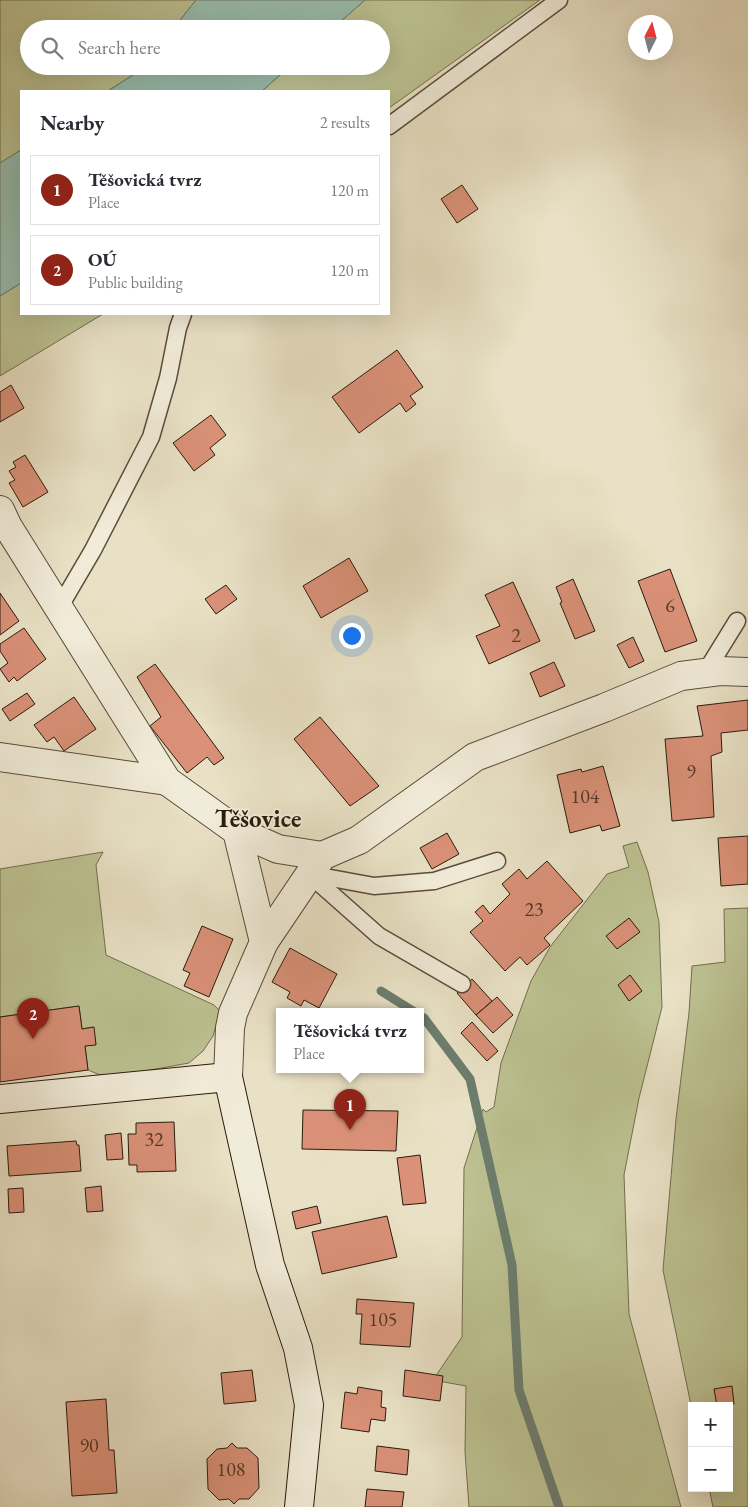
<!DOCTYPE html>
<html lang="en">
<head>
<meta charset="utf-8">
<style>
  :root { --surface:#fff; --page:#f2f2f3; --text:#2b2b33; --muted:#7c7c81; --line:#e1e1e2; --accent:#8f2418 }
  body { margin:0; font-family:"EB Garamond",serif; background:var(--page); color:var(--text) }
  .controls { position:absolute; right:15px; bottom:15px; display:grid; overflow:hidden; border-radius:0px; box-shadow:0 5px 20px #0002 }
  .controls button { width:45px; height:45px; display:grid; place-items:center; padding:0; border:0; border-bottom:1px solid var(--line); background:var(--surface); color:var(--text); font:25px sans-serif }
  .compass { position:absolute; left:628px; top:15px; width:45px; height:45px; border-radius:50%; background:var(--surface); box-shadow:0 5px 20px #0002; rotate:6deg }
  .you { position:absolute; left:351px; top:635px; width:18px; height:18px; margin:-12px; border:4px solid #fff; border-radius:50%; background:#1a73e8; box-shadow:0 0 0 8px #1a73e833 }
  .badge { display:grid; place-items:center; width:32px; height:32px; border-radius:50%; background:var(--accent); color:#fff; font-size:16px; font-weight:700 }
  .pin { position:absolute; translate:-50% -41px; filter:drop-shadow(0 1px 2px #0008) }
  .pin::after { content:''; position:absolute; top:26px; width:18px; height:15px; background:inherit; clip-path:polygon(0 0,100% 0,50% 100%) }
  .popup { position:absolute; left:276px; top:1008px; width:148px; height:65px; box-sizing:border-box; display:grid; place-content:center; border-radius:0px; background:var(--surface); filter:drop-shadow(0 1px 4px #0005); font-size:16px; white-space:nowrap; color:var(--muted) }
  .popup b { font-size:19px; color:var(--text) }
  .popup::after { content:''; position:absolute; left:50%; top:100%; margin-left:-10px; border:10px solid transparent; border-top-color:var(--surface) }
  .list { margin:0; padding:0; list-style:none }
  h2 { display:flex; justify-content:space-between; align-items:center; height:65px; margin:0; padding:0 20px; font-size:21px }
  h2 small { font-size:16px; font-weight:400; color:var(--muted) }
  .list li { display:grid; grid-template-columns:32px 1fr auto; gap:15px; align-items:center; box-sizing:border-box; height:70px; margin:0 10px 10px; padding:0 10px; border:1px solid var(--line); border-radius:0px }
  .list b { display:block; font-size:19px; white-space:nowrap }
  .list p { margin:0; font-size:16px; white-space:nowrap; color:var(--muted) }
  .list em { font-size:16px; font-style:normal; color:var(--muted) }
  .icon { flex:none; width:28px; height:28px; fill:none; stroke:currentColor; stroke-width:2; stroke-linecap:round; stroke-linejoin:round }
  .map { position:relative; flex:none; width:748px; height:1507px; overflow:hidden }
  .search { position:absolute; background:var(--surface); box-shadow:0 5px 20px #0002; left:20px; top:20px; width:370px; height:55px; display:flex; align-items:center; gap:12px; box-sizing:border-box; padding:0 18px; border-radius:28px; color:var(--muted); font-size:19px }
  .panel { position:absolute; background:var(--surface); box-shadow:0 5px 20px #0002; left:20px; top:90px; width:370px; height:225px; border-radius:0px }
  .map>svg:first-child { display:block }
  .green { fill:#bcc191; stroke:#726e4e }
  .water { fill:#98beaf; stroke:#6c7d6e }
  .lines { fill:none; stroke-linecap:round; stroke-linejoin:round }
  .stream { stroke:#6c7d6e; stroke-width:9 }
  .building { fill:#da9178; stroke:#291b0c }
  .lane-casing { stroke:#594c3a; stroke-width:19 }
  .street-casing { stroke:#594c3a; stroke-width:30 }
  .secondary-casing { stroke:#291b0c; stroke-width:30 }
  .lane { stroke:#f1ecd9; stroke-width:16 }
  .street { stroke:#f1ecd9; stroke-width:28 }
  .secondary { stroke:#f1ecd9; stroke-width:28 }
  .labels { text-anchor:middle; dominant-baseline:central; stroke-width:4; stroke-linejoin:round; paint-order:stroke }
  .number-label { font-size:20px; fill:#553827 }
  .quarter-label { font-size:25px; font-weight:bold; fill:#291b0c; stroke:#f1ecd9 }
</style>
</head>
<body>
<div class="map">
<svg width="748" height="1507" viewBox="0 0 748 1507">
  <rect width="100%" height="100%" fill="#e9e1c5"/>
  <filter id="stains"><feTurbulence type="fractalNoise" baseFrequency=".004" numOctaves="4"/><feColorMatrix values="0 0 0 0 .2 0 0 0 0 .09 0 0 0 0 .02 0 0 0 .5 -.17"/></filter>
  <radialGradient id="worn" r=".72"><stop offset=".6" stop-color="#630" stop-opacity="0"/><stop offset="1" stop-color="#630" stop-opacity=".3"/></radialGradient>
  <g class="green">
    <path d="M 0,0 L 196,0 L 173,29 L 29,29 L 29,66 L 142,66 L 139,71 L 108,91 L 21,91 L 21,150 L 0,163 Z"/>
    <path d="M 365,0 L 540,0 L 389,108 L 389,91 L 262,91 L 290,66 L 381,66 L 381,29 L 332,29 Z"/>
    <path d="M 21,283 L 21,314 L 103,314 L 0,376 L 0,296 Z"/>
    <path d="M 637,842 L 648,872 L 659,922 L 662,1007 L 639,1098 L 624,1175 L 629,1314 L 681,1507 L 469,1507 L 465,1452 L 466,1386 L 433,1380 L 462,1337 L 464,1168 L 483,1109 L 486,1112 L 494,1107 L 501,1063 L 531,981 L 550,947 L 607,874 L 629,867 L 623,846 Z"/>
    <path d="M 103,852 L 96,865 L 106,955 L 214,1005 L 220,1011 L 213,1036 L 203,1051 L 189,1063 L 107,1078 L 88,1070 L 85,1046 L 96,1044 L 93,1027 L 82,1029 L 79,1006 L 0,1017 L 0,869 Z"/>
    <path d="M 748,908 L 748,1507 L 713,1507 L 709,1488 L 729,1488 L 729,1406 L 692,1406 L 692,1410 L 663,1270 L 676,1119 L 689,1013 L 692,966 L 725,962 L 724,909 Z"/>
  </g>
  <g class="water">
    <path d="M 196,0 L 365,0 L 332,29 L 173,29 Z"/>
    <path d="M 142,66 L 290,66 L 262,91 L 108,91 L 139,71 Z"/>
    <path d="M 21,150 L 21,283 L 0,296 L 0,163 Z"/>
  </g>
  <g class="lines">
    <g class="stream">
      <path d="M 381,991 L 413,1011"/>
      <path d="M 420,1016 L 424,1018 L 470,1079 L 512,1265 L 519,1390 L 559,1507"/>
    </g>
  </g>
  <g class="building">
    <path d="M 462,185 L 478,209 L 457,223 L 441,199 Z"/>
    <path d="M 397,350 L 423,387 L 410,396 L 416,404 L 406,412 L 400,403 L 359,433 L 332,397 Z"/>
    <path d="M 11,385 L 24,408 L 0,422 L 0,392 Z"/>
    <path d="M 211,415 L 226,435 L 210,448 L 215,455 L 194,471 L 173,443 Z"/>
    <path d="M 25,455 L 48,492 L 23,507 L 9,483 L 15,480 L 9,471 L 16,467 L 13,462 Z"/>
    <path d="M 349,558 L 368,591 L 321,618 L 303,586 Z"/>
    <path d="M 670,569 L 697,641 L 665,652 L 638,581 Z"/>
    <path d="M 573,579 L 595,631 L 575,639 L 560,603 L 562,602 L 556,587 Z"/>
    <path d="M 513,582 L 540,641 L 489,664 L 476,636 L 500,626 L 485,595 Z"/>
    <path d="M 226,585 L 237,599 L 216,614 L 205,599 Z"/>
    <path d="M 0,593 L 19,621 L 0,635 Z"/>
    <path d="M 24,628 L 46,659 L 17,681 L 14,677 L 9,682 L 0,669 L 8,663 L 0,651 L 0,644 Z"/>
    <path d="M 633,637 L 644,661 L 629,668 L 617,645 Z"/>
    <path d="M 554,662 L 565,686 L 540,697 L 530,673 Z"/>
    <path d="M 155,664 L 224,758 L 214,765 L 207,757 L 187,773 L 150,726 L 161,717 L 137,677 Z"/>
    <path d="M 27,693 L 35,704 L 10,721 L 2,709 Z"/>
    <path d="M 74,697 L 96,729 L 64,751 L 54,737 L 47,742 L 34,725 Z"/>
    <path d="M 748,700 L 748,730 L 721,733 L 722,752 L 711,756 L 714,817 L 672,821 L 665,739 L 703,736 L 697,706 Z"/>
    <path d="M 320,717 L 379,786 L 350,806 L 294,739 Z"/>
    <path d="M 603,766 L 620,826 L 602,831 L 600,825 L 570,833 L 557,775 L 581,769 L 582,772 Z"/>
    <path d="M 447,833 L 459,854 L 432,869 L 420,848 Z"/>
    <path d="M 748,836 L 748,884 L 721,886 L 718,838 Z"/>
    <path d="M 547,861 L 583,901 L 544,938 L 550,945 L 527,965 L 520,957 L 505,971 L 470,932 L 483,921 L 475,912 L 483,905 L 490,914 L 510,894 L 502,884 L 519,869 L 527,879 Z"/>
    <path d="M 629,918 L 640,932 L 617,949 L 606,936 Z"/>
    <path d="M 202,926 L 233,939 L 209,997 L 184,986 L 190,973 L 183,970 Z"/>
    <path d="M 290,948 L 337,974 L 319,1008 L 304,1000 L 301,1006 L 287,998 L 290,992 L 272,982 Z"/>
    <path d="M 630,975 L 642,991 L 629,1001 L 618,985 Z"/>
    <path d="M 472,979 L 492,1001 L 476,1015 L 457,993 Z"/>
    <path d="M 497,997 L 513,1015 L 493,1033 L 476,1015 Z"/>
    <path d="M 79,1006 L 82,1029 L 94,1027 L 96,1045 L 85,1046 L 88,1070 L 0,1082 L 0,1017 Z"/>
    <path d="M 472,1022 L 498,1051 L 487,1061 L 461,1033 Z"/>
    <path d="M 303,1110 L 398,1111 L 396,1151 L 302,1149 Z"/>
    <path d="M 174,1122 L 176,1171 L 137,1172 L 137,1165 L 129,1165 L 128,1134 L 136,1134 L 136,1123 Z"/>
    <path d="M 121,1133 L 123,1159 L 107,1160 L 105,1135 Z"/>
    <path d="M 76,1141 L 77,1145 L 79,1145 L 81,1171 L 9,1176 L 7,1146 Z"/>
    <path d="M 420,1155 L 426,1203 L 403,1205 L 397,1158 Z"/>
    <path d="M 101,1186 L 103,1211 L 87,1212 L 85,1188 Z"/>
    <path d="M 23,1188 L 24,1212 L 9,1213 L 8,1189 Z"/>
    <path d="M 317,1206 L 321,1223 L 296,1229 L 292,1212 Z"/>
    <path d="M 387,1216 L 397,1257 L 322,1274 L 312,1232 Z"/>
    <path d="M 357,1299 L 414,1303 L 410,1347 L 360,1344 L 362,1314 L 356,1314 Z"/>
    <path d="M 252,1370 L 256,1401 L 224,1404 L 221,1373 Z"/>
    <path d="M 405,1370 L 443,1376 L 440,1401 L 403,1396 Z"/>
    <path d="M 732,1386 L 734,1404 L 717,1406 L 714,1389 Z"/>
    <path d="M 358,1387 L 382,1391 L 381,1407 L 386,1408 L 385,1421 L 371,1419 L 369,1432 L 341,1428 L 345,1392 L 357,1394 Z"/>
    <path d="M 106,1399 L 109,1450 L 114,1450 L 117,1493 L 72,1496 L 66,1402 Z"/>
    <path d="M 232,1443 L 237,1448 L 247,1448 L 258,1458 L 259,1488 L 249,1499 L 239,1499 L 234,1504 L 229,1499 L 219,1500 L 208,1489 L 207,1459 L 217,1449 L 227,1448 Z"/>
    <path d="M 377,1446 L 409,1450 L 407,1475 L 375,1471 Z"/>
    <path d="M 367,1489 L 404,1492 L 402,1507 L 365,1507 Z"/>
  </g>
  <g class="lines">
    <defs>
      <g id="lane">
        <path d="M 389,126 L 559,0"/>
        <path d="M 59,608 L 93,550 L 151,437 L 168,378 L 178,328 L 183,314"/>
        <path d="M 705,673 L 737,621"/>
        <path d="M 309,874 L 374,886 L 434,881 L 497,861"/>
        <path d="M 309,874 L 379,936 L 462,984"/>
      </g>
      <g id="street">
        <path d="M 0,510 L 8,527 L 167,781 L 237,831 L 278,849 L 322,856"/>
        <path d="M 0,757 L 167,781"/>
        <path d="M 237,831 L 264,942"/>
        <path d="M 228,1077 L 230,1028 L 233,1013 L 264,942 L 322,856 L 359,840 L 475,757 L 604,708 L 681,676 L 720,671 L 748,672"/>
      </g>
      <path id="secondary" d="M 0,1099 L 228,1077 L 270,1265 L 298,1348 L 309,1405 L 299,1507"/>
    </defs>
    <use href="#lane" class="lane-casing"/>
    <use href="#street" class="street-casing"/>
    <use href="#secondary" class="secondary-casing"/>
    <use href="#lane" class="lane"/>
    <use href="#street" class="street"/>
    <use href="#secondary" class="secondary"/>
  </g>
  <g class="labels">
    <g class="number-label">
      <text x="670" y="605">6</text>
      <text x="516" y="635">2</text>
      <text x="691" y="771">9</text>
      <text x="585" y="796">104</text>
      <text x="534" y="909">23</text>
      <text x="154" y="1139">32</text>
      <text x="383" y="1319">105</text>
      <text x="89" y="1445">90</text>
      <text x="231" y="1469">108</text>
    </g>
    <g class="quarter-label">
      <text x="258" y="818">Těšovice</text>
    </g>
  </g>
  <rect width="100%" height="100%" filter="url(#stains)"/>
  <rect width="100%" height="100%" fill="url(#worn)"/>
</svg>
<div class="controls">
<button>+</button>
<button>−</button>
</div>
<svg class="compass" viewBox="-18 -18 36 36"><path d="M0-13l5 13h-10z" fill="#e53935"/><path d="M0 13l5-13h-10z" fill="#7c7c81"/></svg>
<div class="you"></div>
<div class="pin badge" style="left:350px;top:1130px">1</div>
<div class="popup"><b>Těšovická tvrz</b>Place</div>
<div class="pin badge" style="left:33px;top:1039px">2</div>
<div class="search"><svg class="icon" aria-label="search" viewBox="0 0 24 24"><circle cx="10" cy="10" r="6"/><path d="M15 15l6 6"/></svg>Search here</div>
<section class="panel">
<h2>Nearby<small>2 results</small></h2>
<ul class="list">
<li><span class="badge">1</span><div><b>Těšovická tvrz</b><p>Place</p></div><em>120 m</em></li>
<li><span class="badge">2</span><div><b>OÚ</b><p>Public building</p></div><em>120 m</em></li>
</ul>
</section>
</div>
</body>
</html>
